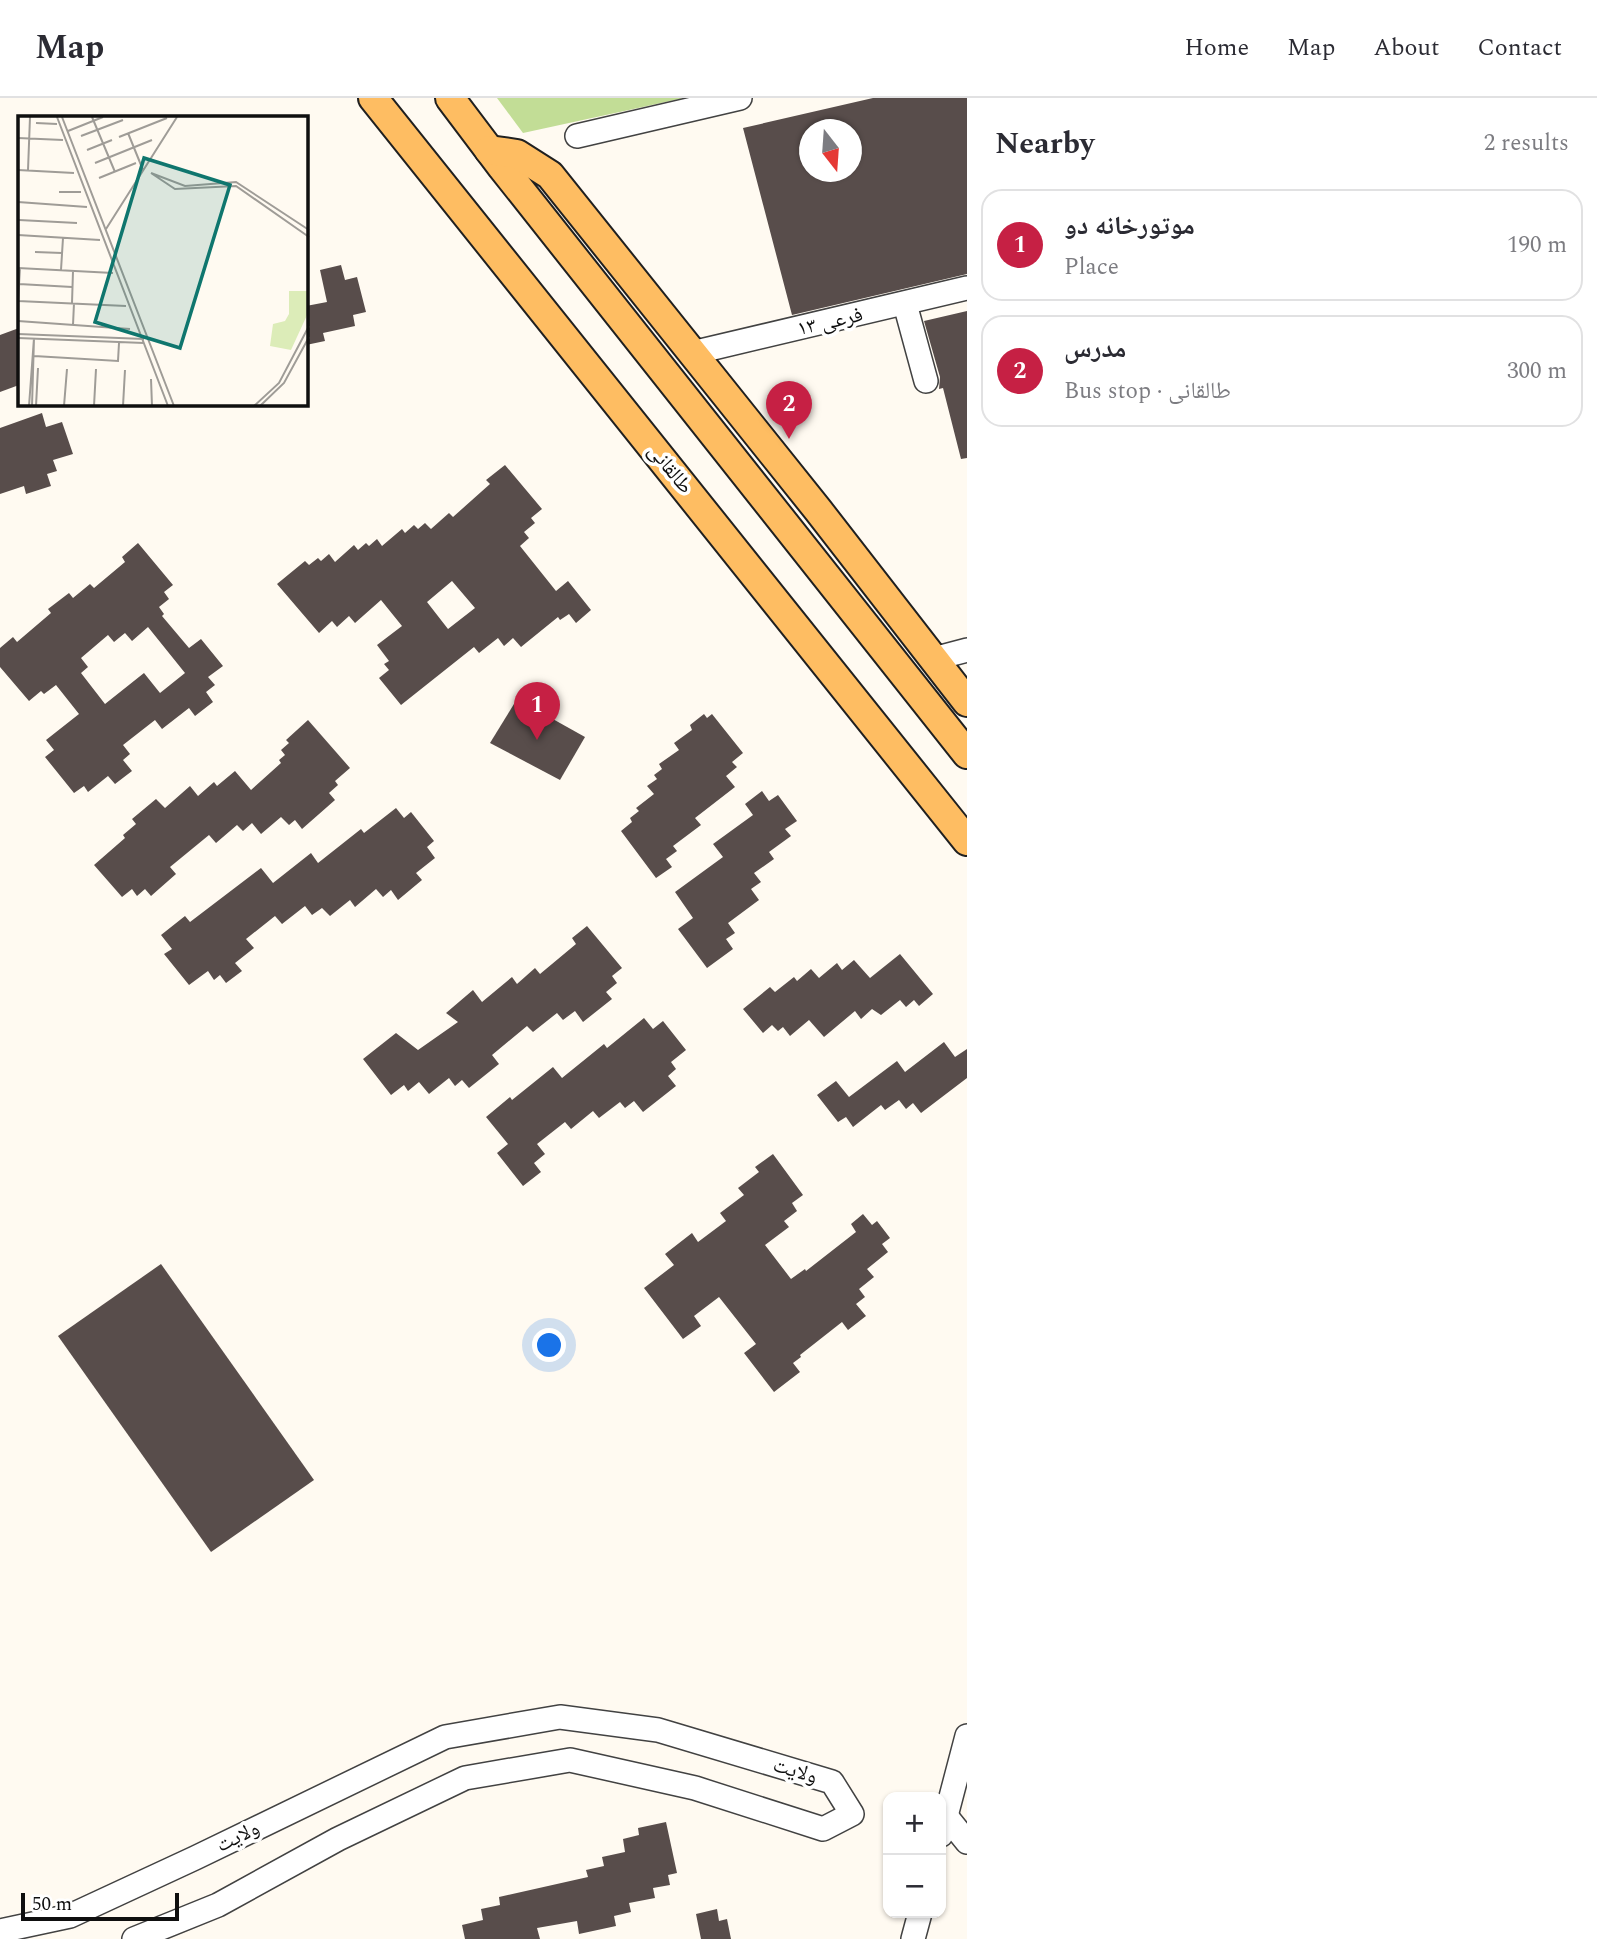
<!DOCTYPE html>
<html lang="en">
<head>
<meta charset="utf-8">
<style>
  :root { --surface:#fff; --page:#f7f7f7; --text:#2b2b33; --muted:#7c7c81; --line:#e1e1e2; --accent:#c62044 }
  body { margin:0; font-family:Spectral,"Noto Naskh Arabic",serif; background:var(--page); color:var(--text) }
  .controls { position:absolute; right:21px; bottom:21px; display:grid; overflow:hidden; border-radius:14px; box-shadow:0 2px 5px #0004 }
  .controls button { width:63px; height:63px; display:grid; place-items:center; padding:0; border:0; border-bottom:2px solid var(--line); background:var(--surface); color:var(--text); font:35px sans-serif }
  .compass { position:absolute; left:799px; top:21px; width:63px; height:63px; border-radius:50%; background:var(--surface); box-shadow:0 2px 5px #0004; rotate:163deg }
  .scale { position:absolute; left:21px; bottom:18px; width:158px; box-sizing:border-box; padding-left:7px; border:4px solid #0f0f0f; border-top:0; font-size:19px; line-height:24px; white-space:nowrap; color:#0f0f0f; -webkit-text-stroke:5px #fff; paint-order:stroke }
  .you { position:absolute; left:550px; top:1248px; width:24px; height:24px; margin:-18px; border:5px solid #fff; border-radius:50%; background:#1a73e8; box-shadow:0 0 0 10px #1a73e833 }
  .badge { display:grid; place-items:center; width:46px; height:46px; border-radius:50%; background:var(--accent); color:#fff; font-size:23px; font-weight:700 }
  .pin { position:absolute; translate:-50% -58px; filter:drop-shadow(0 2px 4px #0008) }
  .pin::after { content:''; position:absolute; top:37px; width:24px; height:21px; background:inherit; clip-path:polygon(0 0,100% 0,50% 100%) }
  .list { margin:0; padding:0; list-style:none }
  h2 { display:flex; justify-content:space-between; align-items:center; height:91px; margin:0; padding:0 28px; font-size:30px }
  h2 small { font-size:23px; font-weight:400; color:var(--muted) }
  .list li { display:grid; grid-template-columns:46px 1fr auto; gap:21px; align-items:center; box-sizing:border-box; height:112px; margin:0 14px 14px; padding:0 14px; border:2px solid var(--line); border-radius:21px }
  .list b { display:block; font-size:26px; white-space:nowrap }
  .list p { margin:0; font-size:23px; white-space:nowrap; color:var(--muted) }
  .list em { font-size:23px; font-style:normal; color:var(--muted) }
  .map { position:relative; flex:none; width:967px; height:1841px; overflow:hidden }
  header { display:flex; align-items:center; gap:42px; box-sizing:border-box; height:98px; padding:0 35px; background:var(--surface); border-bottom:2px solid var(--line) }
  header strong { font-size:33px }
  nav { display:flex; gap:38px; margin-inline-start:auto; font-size:24px }
  main { display:flex }
  aside { flex:1; background:var(--surface) }
  .map>svg:first-child { display:block }
  .forest { fill:#c2dd96 }
  .building { fill:#584d4b; fill-rule:evenodd }
  .lines { fill:none; stroke-linecap:round; stroke-linejoin:round }
  .minor-casing { stroke:#424242; stroke-width:26 }
  .major-casing { stroke:#202020; stroke-width:32 }
  .minor { stroke:#fff; stroke-width:23 }
  .major { stroke:#febd62; stroke-width:28 }
  .labels { text-anchor:middle; dominant-baseline:central; stroke-width:7; stroke-linejoin:round; paint-order:stroke }
  .street-label { font-size:21px; fill:#0f0f0f; stroke:#fff }
  .inset-road { fill:none; stroke:#9f9c97; stroke-width:2 }
  .view { fill:#0f766e; fill-opacity:0.15; stroke:#0f766e; stroke-width:3.5 }
  .inset-edge { fill:none; stroke:#0f0f0f; stroke-width:3.5 }
</style>
</head>
<body>
<header>
<strong>Map</strong>
<nav><a>Home</a><a>Map</a><a>About</a><a>Contact</a></nav>
</header>
<main>
<div class="map">
<svg width="967" height="1841" viewBox="0 0 967 1841">
  <rect width="100%" height="100%" fill="#fffaf1"/>
  <path class="forest" d="M 497,0 L 684,0 L 523,35 Z"/>
  <g class="building">
    <path d="M 873,0 L 967,0 L 967,176 L 792,217 L 743,30 ZM 809,32 L 851,32 L 851,74 L 809,74 Z"/>
    <path d="M 341,167 L 345,182 L 357,179 L 366,214 L 353,217 L 355,228 L 323,235 L 325,243 L 306,247 L 306,208 L 327,204 L 320,172 Z"/>
    <path d="M 967,213 L 967,360 L 961,361 L 943,290 L 939,291 L 940,279 L 924,223 Z"/>
    <path d="M 19,230 L 19,287 L 0,294 L 0,237 Z"/>
    <path d="M 42,315 L 46,329 L 62,324 L 73,356 L 53,362 L 57,373 L 47,376 L 51,388 L 26,396 L 24,388 L 0,396 L 0,330 Z"/>
    <path d="M 505,367 L 542,411 L 531,420 L 535,425 L 524,434 L 529,440 L 520,448 L 556,493 L 568,483 L 591,512 L 576,525 L 569,516 L 560,522 L 558,519 L 521,549 L 513,540 L 504,548 L 498,540 L 479,555 L 474,549 L 401,607 L 379,580 L 389,572 L 384,566 L 389,563 L 377,547 L 402,528 L 381,502 L 355,525 L 349,518 L 337,529 L 332,523 L 319,535 L 277,486 L 305,463 L 309,467 L 318,460 L 321,463 L 329,456 L 335,464 L 354,447 L 358,452 L 366,445 L 369,448 L 377,441 L 382,448 L 402,431 L 405,435 L 414,427 L 418,431 L 425,425 L 431,431 L 449,415 L 453,419 L 481,394 L 490,386 L 486,382 ZM 452,483 L 475,510 L 448,531 L 427,504 Z"/>
    <path d="M 138,445 L 173,487 L 164,494 L 169,501 L 159,509 L 164,516 L 162,518 L 189,550 L 201,541 L 223,568 L 208,579 L 215,587 L 206,594 L 213,604 L 195,618 L 189,610 L 162,631 L 155,622 L 123,647 L 130,656 L 123,662 L 132,673 L 115,686 L 108,678 L 88,694 L 84,688 L 74,695 L 45,659 L 54,652 L 46,642 L 79,616 L 56,587 L 44,596 L 41,593 L 29,603 L 0,569 L 0,550 L 13,539 L 17,544 L 51,515 L 48,511 L 69,495 L 73,500 L 90,486 L 94,490 L 125,464 L 122,459 ZM 148,529 L 185,575 L 160,595 L 144,575 L 105,606 L 81,575 L 88,569 L 81,560 L 108,537 L 114,544 L 125,535 L 132,543 Z"/>
    <path d="M 517,601 L 585,639 L 560,682 L 490,645 Z"/>
    <path d="M 704,616 L 707,620 L 712,616 L 743,655 L 732,664 L 737,669 L 726,678 L 735,689 L 695,720 L 701,727 L 673,748 L 677,753 L 666,761 L 672,769 L 656,780 L 621,733 L 632,724 L 630,720 L 639,713 L 636,710 L 654,696 L 647,688 L 657,681 L 654,677 L 662,671 L 659,666 L 679,652 L 674,645 L 692,632 L 690,627 Z"/>
    <path d="M 308,622 L 350,670 L 335,683 L 338,687 L 329,695 L 335,702 L 302,731 L 295,722 L 289,727 L 281,719 L 261,736 L 252,725 L 243,733 L 237,727 L 216,745 L 209,737 L 170,769 L 176,776 L 151,798 L 145,791 L 137,798 L 132,791 L 122,799 L 94,767 L 125,740 L 123,737 L 136,726 L 132,721 L 156,701 L 165,710 L 190,688 L 198,698 L 214,684 L 217,688 L 235,673 L 251,692 L 281,665 L 279,662 L 285,657 L 281,652 L 289,645 L 286,642 Z"/>
    <path d="M 762,693 L 769,703 L 778,697 L 797,723 L 785,731 L 791,738 L 769,754 L 774,761 L 754,775 L 761,784 L 751,791 L 759,802 L 728,825 L 735,835 L 726,841 L 733,851 L 707,870 L 678,831 L 693,820 L 675,794 L 723,759 L 713,746 L 753,717 L 745,706 Z"/>
    <path d="M 396,710 L 404,720 L 411,714 L 434,743 L 427,749 L 435,760 L 416,775 L 422,782 L 398,802 L 391,792 L 383,799 L 376,791 L 355,809 L 350,802 L 330,818 L 322,810 L 312,817 L 305,808 L 282,826 L 275,818 L 246,841 L 254,850 L 235,865 L 242,873 L 226,885 L 220,877 L 214,882 L 208,873 L 189,887 L 164,856 L 172,851 L 161,837 L 185,818 L 190,824 L 261,770 L 273,785 L 311,755 L 318,765 L 361,731 L 364,735 Z"/>
    <path d="M 587,828 L 622,870 L 612,878 L 617,885 L 606,894 L 612,901 L 583,924 L 575,913 L 563,922 L 557,915 L 533,934 L 527,928 L 492,957 L 499,966 L 469,990 L 462,982 L 455,988 L 449,980 L 429,996 L 419,984 L 408,993 L 404,987 L 391,997 L 363,961 L 396,935 L 418,952 L 458,924 L 446,915 L 473,892 L 482,904 L 512,879 L 517,886 L 535,870 L 540,876 L 576,846 L 572,840 Z"/>
    <path d="M 900,856 L 933,896 L 919,908 L 914,902 L 906,909 L 900,902 L 881,917 L 872,911 L 861,921 L 855,913 L 824,939 L 809,922 L 790,938 L 783,929 L 778,933 L 772,927 L 763,935 L 743,911 L 770,889 L 775,894 L 794,879 L 797,883 L 811,871 L 819,880 L 837,865 L 842,872 L 854,862 L 870,880 Z"/>
    <path d="M 644,920 L 653,931 L 663,923 L 686,952 L 671,964 L 676,971 L 668,978 L 676,988 L 643,1014 L 634,1003 L 625,1010 L 620,1004 L 599,1020 L 593,1013 L 571,1031 L 565,1024 L 537,1046 L 545,1056 L 534,1065 L 541,1074 L 523,1088 L 497,1055 L 508,1046 L 486,1019 L 510,999 L 512,1002 L 553,969 L 562,980 L 604,946 L 607,950 Z"/>
    <path d="M 944,944 L 955,959 L 967,951 L 967,980 L 921,1015 L 913,1005 L 906,1011 L 899,1002 L 885,1012 L 881,1007 L 853,1029 L 846,1019 L 838,1024 L 817,997 L 836,983 L 849,999 L 897,963 L 905,974 Z"/>
    <path d="M 773,1056 L 803,1097 L 792,1105 L 797,1113 L 784,1123 L 789,1129 L 765,1147 L 791,1181 L 805,1171 L 806,1173 L 856,1134 L 851,1126 L 863,1116 L 872,1127 L 877,1123 L 890,1140 L 882,1146 L 888,1154 L 867,1171 L 874,1179 L 859,1191 L 865,1199 L 856,1206 L 866,1218 L 848,1232 L 842,1224 L 800,1257 L 801,1259 L 793,1265 L 800,1274 L 774,1294 L 744,1255 L 756,1246 L 719,1199 L 694,1218 L 701,1228 L 683,1241 L 644,1190 L 674,1167 L 665,1156 L 692,1135 L 698,1144 L 726,1123 L 720,1115 L 744,1097 L 738,1090 L 759,1074 L 755,1069 Z"/>
    <path d="M 161,1166 L 314,1382 L 211,1454 L 58,1238 Z"/>
    <path d="M 666,1724 L 677,1775 L 668,1777 L 670,1787 L 653,1790 L 655,1800 L 629,1805 L 631,1814 L 614,1818 L 616,1828 L 579,1836 L 577,1823 L 537,1830 L 540,1841 L 465,1841 L 462,1827 L 483,1822 L 481,1811 L 500,1807 L 499,1799 L 588,1779 L 586,1772 L 604,1768 L 602,1759 L 625,1754 L 623,1741 L 639,1737 L 638,1730 Z"/>
    <path d="M 717,1811 L 719,1823 L 727,1821 L 731,1841 L 701,1841 L 696,1816 Z"/>
  </g>
  <g class="lines">
    <defs>
      <g id="minor">
        <path d="M 577,38 L 740,0"/>
        <path d="M 905,206 L 926,283"/>
        <path d="M 692,255 L 967,190"/>
        <path d="M 933,561 L 967,552"/>
        <path d="M 946,1718 L 967,1744"/>
        <path d="M 941,1737 L 967,1638"/>
        <path d="M 0,1833 L 70,1818 L 195,1760 L 445,1639 L 560,1619 L 658,1632 L 832,1684 L 852,1716 L 823,1731 L 695,1690 L 570,1662 L 465,1680 L 338,1741 L 218,1807 L 134,1841"/>
        <path d="M 913,1841 L 920,1815"/>
      </g>
      <g id="major">
        <path d="M 373,0 L 967,743"/>
        <path d="M 450,0 L 502,69 L 967,656"/>
        <path d="M 489,52 L 517,56 L 550,77 L 818,412 L 967,604"/>
      </g>
    </defs>
    <use href="#minor" class="minor-casing"/>
    <use href="#major" class="major-casing"/>
    <use href="#minor" class="minor"/>
    <use href="#major" class="major"/>
  </g>
  <g class="labels">
    <g class="street-label">
      <text transform="translate(830 224) rotate(-13)">فرعی ۱۳</text>
      <text transform="translate(670 371) rotate(51)">طالقانی</text>
      <text transform="translate(795 1673) rotate(17)">ولایت</text>
      <text transform="translate(238 1739) rotate(-26)">ولایت</text>
    </g>
  </g>
  <g transform="translate(18 18)">
    <rect width="290" height="290" fill="#fffaf1"/>
    <path d="M 271,175 L 291,175 L 290,197 L 273,234 L 252,230 L 255,208 L 267,205 L 271,198 Z" fill="#dcecb8"/>
    <path class="inset-road" d="M 39,1 L 150,290M 44,1 L 156,290M 74,1 L 97,56M 18,7 L 39,8M 50,15 L 85,1M 110,17 L 125,54M 63,20 L 105,4M 101,21 L 149,2M 0,22 L 45,24M 69,34 L 94,24M 77,47 L 134,24M 0,54 L 56,57M 10,54 L 12,1M 133,57 L 157,73 L 218,70 L 291,121M 133,57 L 167,70 L 218,66 L 291,114M 81,62 L 118,47M 41,76 L 63,76M 0,86 L 69,91M 1,104 L 59,107M 88,113 L 159,1M 0,119 L 82,124M 17,136 L 44,137M 0,152 L 95,157M 43,154 L 45,122M 1,168 L 54,171M 0,185 L 108,190M 0,185 L 2,152M 54,187 L 55,155M 0,205 L 112,213M 55,209 L 56,187M 0,218 L 126,223M 0,222 L 126,227M 16,240 L 100,245 L 101,227M 133,263 L 134,290M 11,290 L 16,222 L 14,290M 18,290 L 20,252M 46,290 L 49,253M 76,290 L 78,253M 105,290 L 107,254M 236,290 L 261,267 L 291,210M 242,290 L 266,267 L 291,221"/>
    <path class="view" d="M 126,42 L 212,69 L 162,232 L 77,206 Z"/>
    <rect width="290" height="290" class="inset-edge"/>
  </g>
</svg>
<div class="controls">
<button>+</button>
<button>−</button>
</div>
<svg class="compass" viewBox="-18 -18 36 36"><path d="M0-13l5 13h-10z" fill="#e53935"/><path d="M0 13l5-13h-10z" fill="#7c7c81"/></svg>
<div class="scale">50 m</div>
<div class="you"></div>
<div class="pin badge" style="left:537px;top:642px">1</div>
<div class="pin badge" style="left:789px;top:341px">2</div>
</div>
<aside>
<h2>Nearby<small>2 results</small></h2>
<ul class="list">
<li><span class="badge">1</span><div><b>موتورخانه دو</b><p>Place</p></div><em>190 m</em></li>
<li><span class="badge">2</span><div><b>مدرس</b><p>Bus stop · طالقانی</p></div><em>300 m</em></li>
</ul>
</aside>
</main>
</body>
</html>
